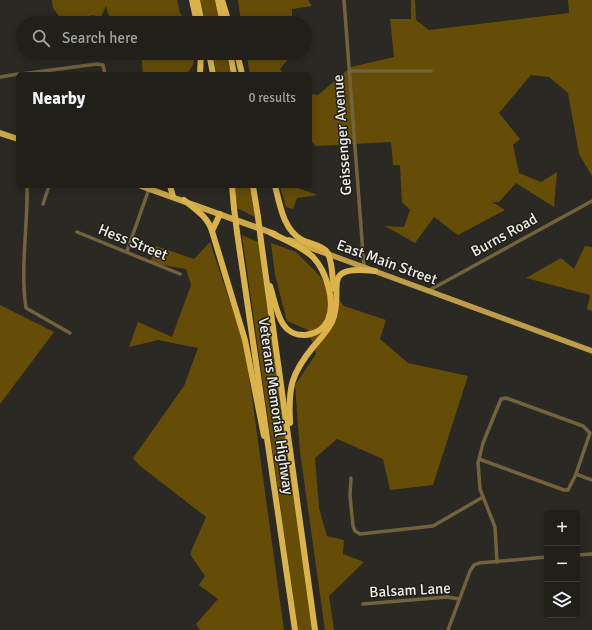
<!DOCTYPE html>
<html lang="en">
<head>
<meta charset="utf-8">
<style>
  :root { --surface:#201f1a; --page:#2d2c27; --text:#f1f3f6; --muted:#a2a2a2; --line:#3d3d39 }
  body { margin:0; font-family:Signika,sans-serif; background:var(--page); color:var(--text) }
  .controls { position:absolute; right:12px; bottom:12px; display:grid; overflow:hidden; border-radius:6px; box-shadow:0 2px 10px #0003 }
  .controls button { width:36px; height:36px; display:grid; place-items:center; padding:0; border:0; border-bottom:1px solid var(--line); background:var(--surface); color:var(--text); font:20px sans-serif }
  .list { margin:0; padding:0; list-style:none }
  h2 { display:flex; justify-content:space-between; align-items:center; height:52px; margin:0; padding:0 16px; font-size:17px }
  h2 small { font-size:13px; font-weight:400; color:var(--muted) }
  .icon { flex:none; width:22px; height:22px; fill:none; stroke:currentColor; stroke-width:2; stroke-linecap:round; stroke-linejoin:round }
  .map { position:relative; flex:none; width:592px; height:630px; overflow:hidden }
  .search { position:absolute; background:var(--surface); box-shadow:0 2px 10px #0003; left:16px; top:16px; width:296px; height:44px; display:flex; align-items:center; gap:10px; box-sizing:border-box; padding:0 14px; border-radius:22px; color:var(--muted); font-size:15px }
  .panel { position:absolute; background:var(--surface); box-shadow:0 2px 10px #0003; left:16px; top:72px; width:296px; height:116px; border-radius:6px }
  .map>svg:first-child { display:block }
  .green { fill:#654d07 }
  .lines { fill:none; stroke-linecap:round; stroke-linejoin:round }
  .minor { stroke:#73633d; stroke-width:3.5 }
  .primary { stroke:#be9c48; stroke-width:5.5 }
  .trunk { stroke:#cca84a; stroke-width:6 }
  .motorway { stroke:#dbb34b; stroke-width:6 }
  .motorway-bridge { stroke:#dbb34b; stroke-width:6 }
  .labels { text-anchor:middle; dominant-baseline:central; stroke-width:3; stroke-linejoin:round; paint-order:stroke }
  .street-label { font-size:15px; fill:#efede9; stroke:#211f19 }
</style>
</head>
<body>
<div class="map">
<svg width="592" height="630" viewBox="0 0 592 630">
  <rect width="100%" height="100%" fill="#2b2923"/>
  <g class="green">
    <path d="M 52,0 L 177,0 L 180,13 L 187,23 L 138,23 L 137,20 L 111,23 L 106,6 L 101,17 L 91,15 L 90,23 L 64,23 L 53,8 Z"/>
    <path d="M 200,0 L 215,0 L 220,23 L 206,23 Z"/>
    <path d="M 238,0 L 308,0 L 312,6 L 292,9 L 292,23 L 241,23 Z"/>
    <path d="M 411,0 L 415,0 L 416,20 L 429,30 L 569,13 L 568,0 L 592,0 L 592,176 L 579,154 L 568,93 L 549,77 L 531,75 L 499,113 L 520,139 L 513,145 L 519,173 L 541,182 L 557,172 L 554,207 L 516,183 L 499,202 L 492,202 L 505,210 L 458,235 L 434,217 L 415,243 L 385,226 L 404,227 L 410,210 L 402,202 L 400,165 L 393,165 L 391,142 L 316,146 L 310,140 L 310,94 L 318,95 L 351,67 L 394,57 L 390,19 L 411,19 Z"/>
    <path d="M 141,53 L 193,53 L 194,63 L 187,74 L 143,74 Z"/>
    <path d="M 212,53 L 226,53 L 231,74 L 217,74 Z"/>
    <path d="M 246,53 L 293,53 L 280,69 L 284,74 L 250,74 Z"/>
    <path d="M 235,186 L 250,186 L 255,217 L 237,208 Z"/>
    <path d="M 280,186 L 292,186 L 318,195 L 297,198 L 293,209 L 286,207 Z"/>
    <path d="M 242,235 L 258,242 L 313,630 L 298,630 Z"/>
    <path d="M 210,242 L 245,347 L 284,630 L 200,630 L 196,624 L 218,599 L 199,585 L 205,576 L 190,554 L 206,517 L 139,465 L 133,458 L 184,386 L 198,348 L 158,340 L 129,347 L 138,322 L 172,337 L 191,285 L 186,269 L 150,263 L 156,246 L 194,259 Z"/>
    <path d="M 271,243 L 296,252 L 316,272 L 344,306 L 386,320 L 380,339 L 408,363 L 468,376 L 433,485 L 390,490 L 383,459 L 337,439 L 315,458 L 319,508 L 327,536 L 344,540 L 343,554 L 364,562 L 329,596 L 334,630 L 325,630 L 300,452 L 295,385 L 316,354 L 308,330 L 287,321 L 275,275 Z"/>
    <path d="M 585,246 L 592,247 L 592,311 L 587,309 L 590,295 L 526,278 L 561,258 L 574,269 Z"/>
    <path d="M 0,305 L 54,332 L 0,404 Z"/>
  </g>
  <g class="lines">
    <g class="minor">
      <path d="M 344,0 L 364,267"/>
      <path d="M 350,71 L 431,71"/>
      <path d="M 21,74 L 97,64 L 103,65 L 105,74"/>
      <path d="M 0,77 L 18,74"/>
      <path d="M 27,186 C 28,226 20,268 26,308 L 70,333"/>
      <path d="M 43,204 L 49,186"/>
      <path d="M 77,232 L 180,274"/>
      <path d="M 127,251 L 149,189"/>
      <path d="M 428,291 L 592,201"/>
      <path d="M 479,459 L 564,490 L 568,490 L 576,474 L 590,433 L 583,426 L 506,398 L 501,399 L 483,443 L 478,463 L 480,489 L 495,527 L 497,562"/>
      <path d="M 576,474 L 592,480"/>
      <path d="M 351,478 L 350,496 L 353,526 L 355,531 L 360,534 L 433,526 L 483,497"/>
      <path d="M 577,555 L 592,554"/>
      <path d="M 363,604 L 447,597 L 459,599"/>
      <path d="M 448,630 L 470,571 L 474,565 L 479,563 L 547,557"/>
    </g>
    <path class="primary" d="M 328,254 L 592,351"/>
    <g class="trunk">
      <path d="M 0,133 L 18,139"/>
      <path d="M 141,186 L 275,234"/>
      <path d="M 289,240 L 328,254"/>
    </g>
    <g class="motorway">
      <path d="M 192,0 L 197,23"/>
      <path d="M 197,0 L 202,23"/>
      <path d="M 218,0 L 223,23"/>
      <path d="M 222,0 L 229,23"/>
      <path d="M 209,53 L 213,74"/>
      <path d="M 230,53 L 234,74"/>
      <path d="M 237,53 L 242,74"/>
      <path d="M 200,74 L 201,53"/>
      <path d="M 170,186 L 173,196"/>
      <path d="M 232,186 L 234,208"/>
      <path d="M 253,186 L 258,217"/>
      <path d="M 275,186 C 280,204 283,230 302,240 C 310,244 322,245 327,252 C 333,261 332,279 334,289"/>
      <path d="M 184,200 C 196,210 207,216 212,231"/>
      <path d="M 220,214 L 212,231 L 245,340 L 264,436"/>
      <path d="M 237,232 L 295,630"/>
      <path d="M 261,241 L 315,630"/>
      <path d="M 270,286 C 274,298 276,313 283,324 C 294,341 320,337 328,320 C 336,301 326,271 313,257 C 301,246 285,240 271,233"/>
      <path d="M 290,423 C 288,388 291,374 313,347 C 320,339 327,332 332,322 C 346,290 317,264 375,271"/>
    </g>
    <g class="motorway-bridge">
      <path d="M 234,208 L 237,232"/>
      <path d="M 258,217 L 261,241"/>
    </g>
  </g>
  <g class="labels">
    <g class="street-label">
      <text transform="translate(342 135) rotate(-94)">Geissenger Avenue</text>
      <text transform="translate(504 235) rotate(-29)">Burns Road</text>
      <text transform="translate(133 242) rotate(22)">Hess Street</text>
      <text transform="translate(387 262) rotate(20)">East Main Street</text>
      <text transform="translate(276 406) rotate(82)">Veterans Memorial Highway</text>
      <text transform="translate(410 590) rotate(-3)">Balsam Lane</text>
    </g>
  </g>
</svg>
<div class="controls">
<button>+</button>
<button>−</button>
<button><svg class="icon" aria-label="layers" viewBox="0 0 24 24"><path d="M12 4l9 5-9 5-9-5zM3 14l9 5 9-5"/></svg></button>
</div>
<div class="search"><svg class="icon" aria-label="search" viewBox="0 0 24 24"><circle cx="10" cy="10" r="6"/><path d="M15 15l6 6"/></svg>Search here</div>
<section class="panel">
<h2>Nearby<small>0 results</small></h2>
<ul class="list">
</ul>
</section>
</div>
</body>
</html>
